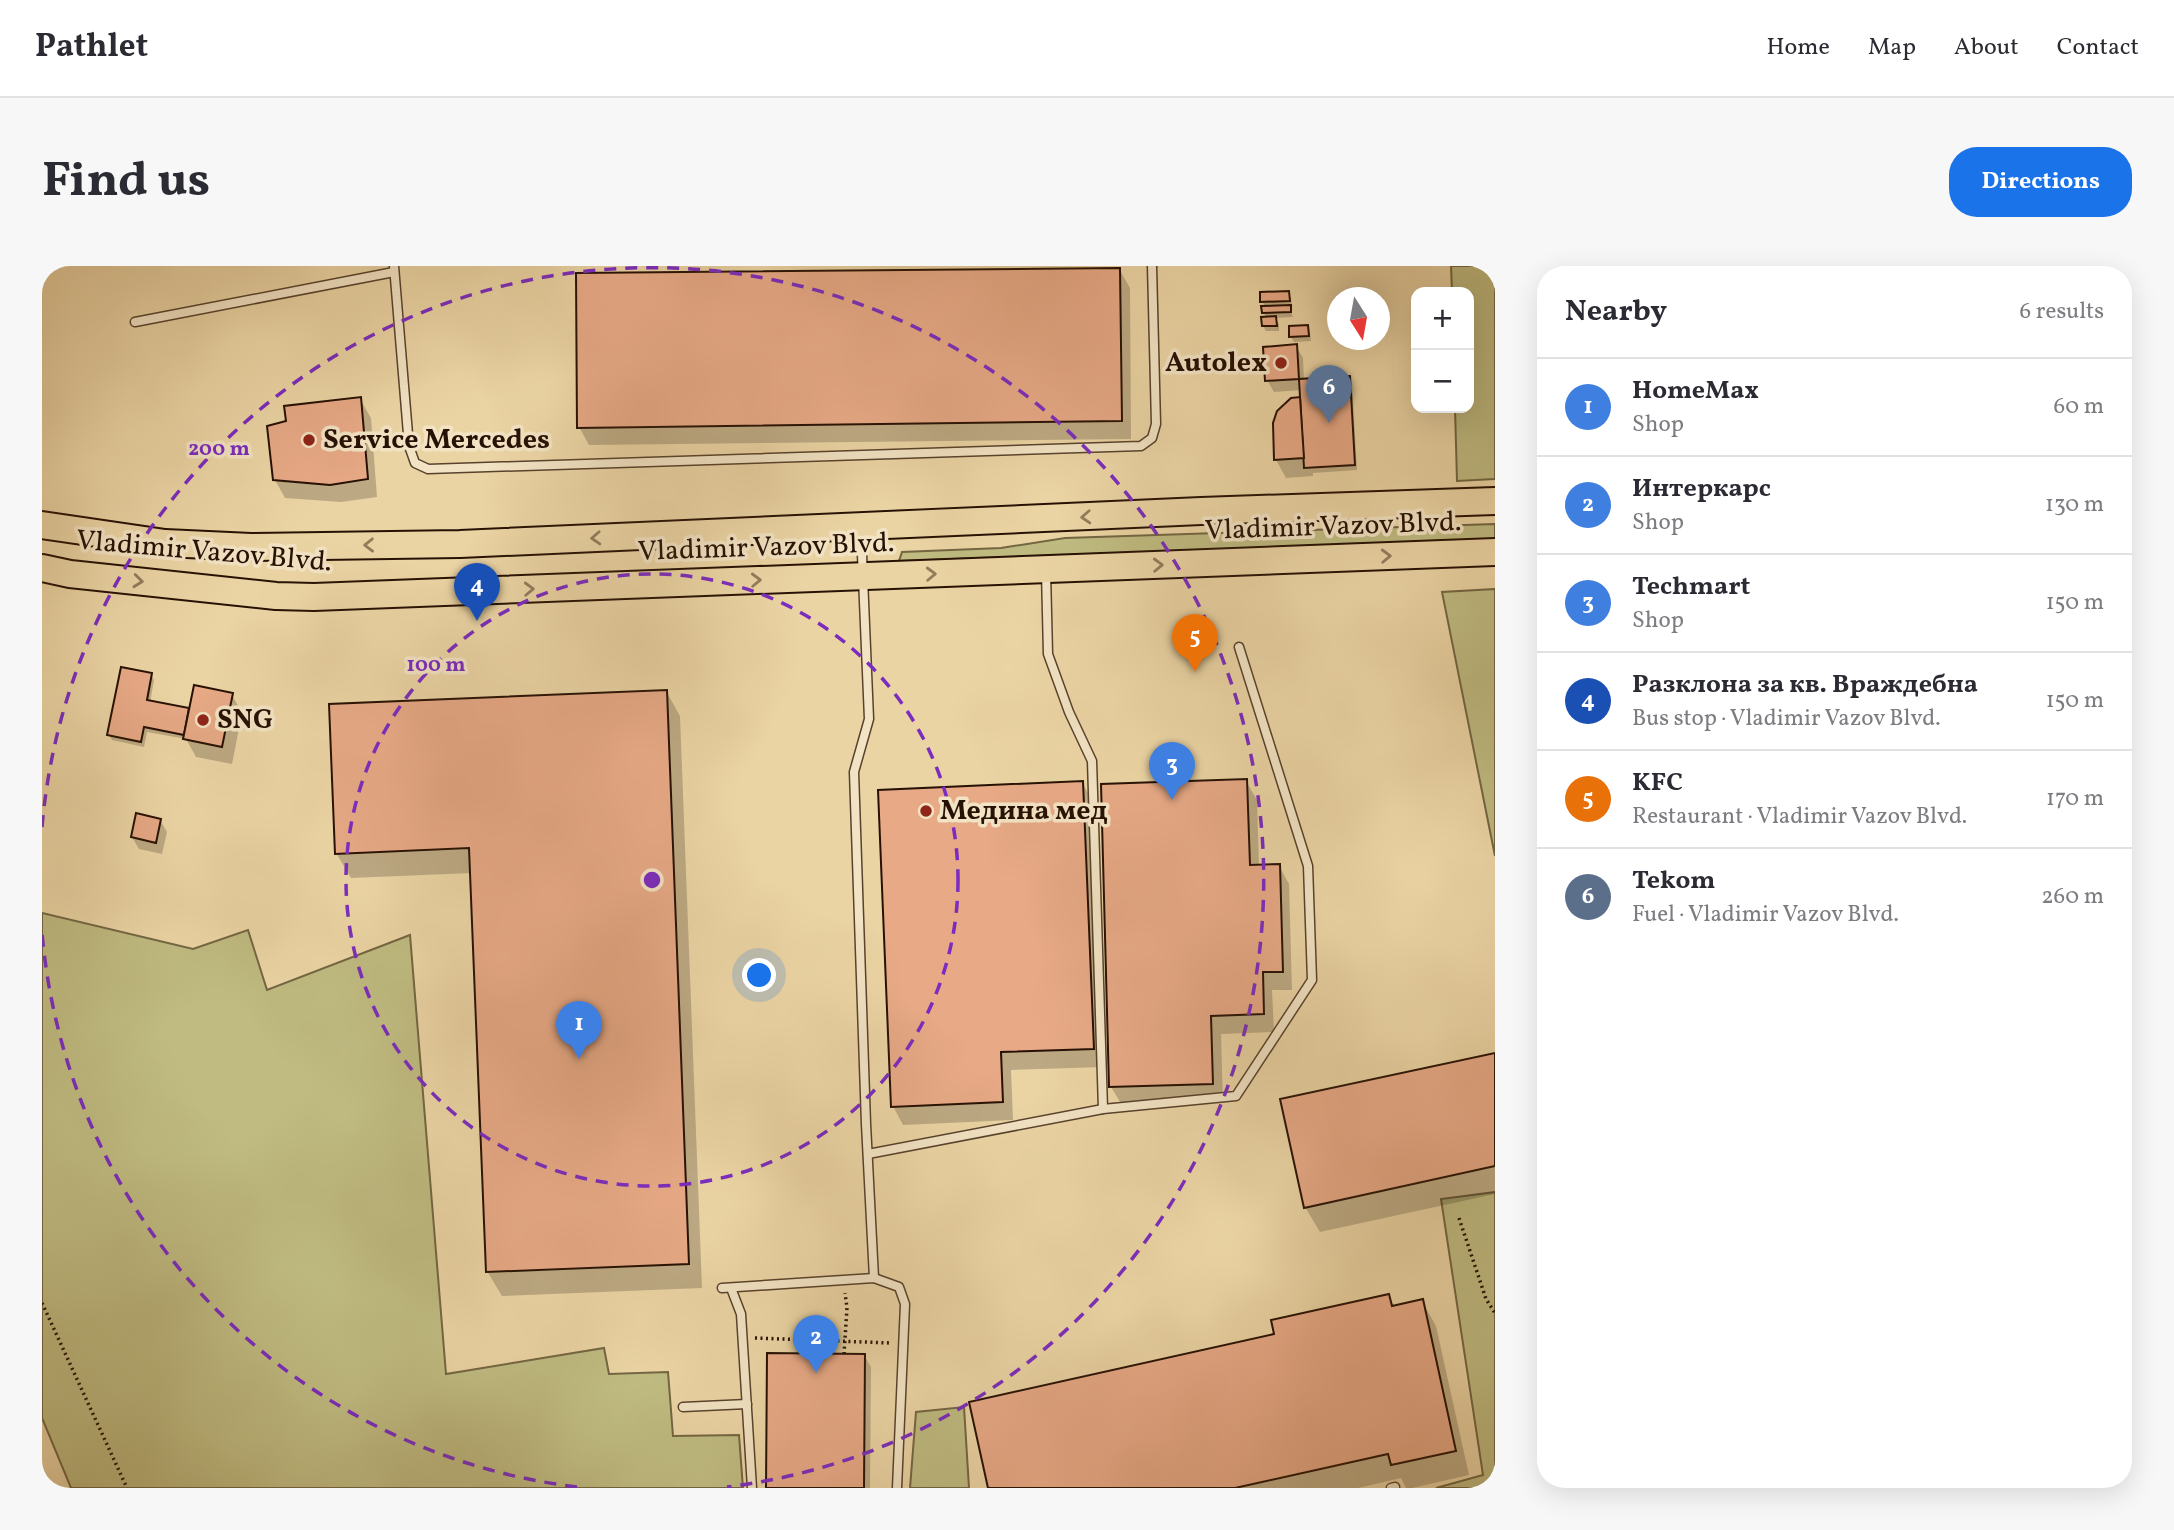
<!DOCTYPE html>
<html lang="en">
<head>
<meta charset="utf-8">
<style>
  :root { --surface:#fff; --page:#f7f7f7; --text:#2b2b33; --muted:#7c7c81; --line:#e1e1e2; --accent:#1a73e8 }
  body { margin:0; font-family:Vollkorn,serif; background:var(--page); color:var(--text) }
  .controls { position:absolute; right:21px; top:21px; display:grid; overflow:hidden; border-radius:14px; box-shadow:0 7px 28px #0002 }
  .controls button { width:63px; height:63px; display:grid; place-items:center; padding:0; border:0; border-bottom:2px solid var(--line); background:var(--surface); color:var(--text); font:35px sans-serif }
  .compass { position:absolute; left:1285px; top:21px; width:63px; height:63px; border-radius:50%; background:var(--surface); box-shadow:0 7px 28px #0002; rotate:169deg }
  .you { position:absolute; left:718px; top:710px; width:24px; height:24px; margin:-18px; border:5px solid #fff; border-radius:50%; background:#1a73e8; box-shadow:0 0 0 10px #1a73e833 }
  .badge { display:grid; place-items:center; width:46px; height:46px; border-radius:50%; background:var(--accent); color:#fff; font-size:23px; font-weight:700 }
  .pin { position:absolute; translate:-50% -58px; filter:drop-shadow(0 2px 4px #0008) }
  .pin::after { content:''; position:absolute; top:37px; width:24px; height:21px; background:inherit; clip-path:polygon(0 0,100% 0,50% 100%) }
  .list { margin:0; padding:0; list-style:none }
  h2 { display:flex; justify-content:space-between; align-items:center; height:91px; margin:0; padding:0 28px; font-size:30px }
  h2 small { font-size:23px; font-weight:400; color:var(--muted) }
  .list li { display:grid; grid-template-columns:46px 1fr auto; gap:21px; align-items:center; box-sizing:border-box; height:98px; padding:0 28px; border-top:2px solid var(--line) }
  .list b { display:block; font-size:26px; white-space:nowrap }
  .list p { margin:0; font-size:23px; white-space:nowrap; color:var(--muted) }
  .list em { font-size:23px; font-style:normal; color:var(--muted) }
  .map { position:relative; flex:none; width:1453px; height:1222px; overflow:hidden; border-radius:28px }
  header { display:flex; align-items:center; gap:42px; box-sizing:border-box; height:98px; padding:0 35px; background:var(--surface); border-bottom:2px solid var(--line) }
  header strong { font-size:33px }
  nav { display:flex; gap:38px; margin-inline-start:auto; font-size:24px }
  .intro { display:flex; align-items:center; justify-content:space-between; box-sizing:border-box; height:168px; padding:0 42px }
  h1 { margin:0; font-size:49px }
  .button { padding:18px 32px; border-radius:28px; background:var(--accent); color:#fff; font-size:24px; font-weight:700 }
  main { display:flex; gap:42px; padding:0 42px }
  aside { flex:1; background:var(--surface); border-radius:28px; box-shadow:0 7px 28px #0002 }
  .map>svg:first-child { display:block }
  .green { fill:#bfbb81; stroke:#736642; stroke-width:2 }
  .shadow { fill:#0003 }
  .building { fill:#e7a986; stroke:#271104; stroke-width:2 }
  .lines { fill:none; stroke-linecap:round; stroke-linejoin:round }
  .service-casing { stroke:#58422c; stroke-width:11 }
  .primary-casing { stroke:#271104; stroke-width:30 }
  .path { stroke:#271104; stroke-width:3.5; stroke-dasharray:2 3.5; stroke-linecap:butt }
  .service { stroke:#f2e3c4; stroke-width:8 }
  .primary { stroke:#ebd4a4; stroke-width:26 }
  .oneway { stroke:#937c5c }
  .ring { fill:none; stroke:#7b2cbf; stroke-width:3.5; stroke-dasharray:12 9 }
  .poi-dot { fill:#8f2418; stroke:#f2e3c4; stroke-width:2.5 }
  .labels { text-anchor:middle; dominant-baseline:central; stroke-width:7; stroke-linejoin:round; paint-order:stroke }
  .poi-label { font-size:28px; font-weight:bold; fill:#271104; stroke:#f2e3c4; text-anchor:start }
  .street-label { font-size:28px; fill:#271104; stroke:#f2e3c4 }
  .centre { fill:#7b2cbf; stroke:#f2e3c4; stroke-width:3.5 }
  .ring-label { font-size:21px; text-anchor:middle; font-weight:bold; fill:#7b2cbf; stroke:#f2e3c4; stroke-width:7; stroke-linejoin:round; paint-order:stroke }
</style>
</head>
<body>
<header>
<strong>Pathlet</strong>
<nav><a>Home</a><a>Map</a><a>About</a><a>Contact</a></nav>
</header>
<div class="intro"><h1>Find us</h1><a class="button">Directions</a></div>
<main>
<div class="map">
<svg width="1453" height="1222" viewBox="0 0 1453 1222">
  <rect width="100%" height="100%" fill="#ebd4a4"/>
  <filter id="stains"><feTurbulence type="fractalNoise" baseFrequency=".00286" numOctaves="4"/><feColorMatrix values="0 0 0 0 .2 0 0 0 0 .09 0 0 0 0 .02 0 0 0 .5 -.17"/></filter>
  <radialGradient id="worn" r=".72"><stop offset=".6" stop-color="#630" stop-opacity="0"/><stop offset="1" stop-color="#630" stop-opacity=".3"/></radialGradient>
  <g class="green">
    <path d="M 1409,0 L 1453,0 L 1453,213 L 1415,215 L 1413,142 L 1427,142 L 1427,26 L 1410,26 Z"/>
    <path d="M 1453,258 L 1453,273 L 857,295 L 860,286 L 959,282 L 1023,272 Z"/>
    <path d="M 1453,323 L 1453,590 L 1400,326 Z"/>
    <path d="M 0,647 L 151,683 L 206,664 L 225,724 L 368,669 L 404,1108 L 562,1082 L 567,1108 L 626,1106 L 631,1170 L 697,1169 L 701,1222 L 29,1222 L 0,1152 Z"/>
    <path d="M 1453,926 L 1453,1222 L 1394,1222 L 1441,1209 L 1399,933 Z"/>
    <path d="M 922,1141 L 927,1222 L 868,1222 L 874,1146 Z"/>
  </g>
  <g class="shadow">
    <path d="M 1077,3 L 1088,22 L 1089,173 L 547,179 L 537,161 Z"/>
    <path d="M 1246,27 L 1249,32 L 1250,40 L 1247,40 L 1251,51 L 1233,52 L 1237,58 L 1237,65 L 1224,65 L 1221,60 L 1225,53 L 1222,47 L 1224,42 L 1220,35 Z"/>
    <path d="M 1265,61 L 1268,66 L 1269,75 L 1252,76 L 1249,71 Z"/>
    <path d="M 1254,80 L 1261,92 L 1262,114 L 1307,111 L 1310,117 L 1315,204 L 1271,207 L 1271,210 L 1244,212 L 1234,194 L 1260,132 L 1259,124 L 1232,126 L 1225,114 Z"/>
    <path d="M 318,133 L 329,152 L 335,231 L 299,236 L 243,232 L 233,214 Z"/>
    <path d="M 109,408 L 112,414 L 108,437 L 149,445 L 190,429 L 200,447 L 190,498 L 154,491 L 144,473 L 105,466 L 102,481 L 70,474 L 67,469 Z"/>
    <path d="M 624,425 L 638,450 L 660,1022 L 460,1030 L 445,1005 L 430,607 L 309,612 L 294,587 Z"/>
    <path d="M 1204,515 L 1215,534 L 1217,600 L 1237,600 L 1247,618 L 1250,724 L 1230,724 L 1232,766 L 1179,768 L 1181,836 L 1080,839 L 1069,821 Z"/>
    <path d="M 1040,517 L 1051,535 L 1061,801 L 969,804 L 971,854 L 861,859 L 851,840 Z"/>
    <path d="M 118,554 L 125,566 L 120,588 L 97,583 L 90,571 Z"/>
    <path d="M 1453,789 L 1453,928 L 1278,966 L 1263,941 Z"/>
    <path d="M 1346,1030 L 1353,1041 L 1380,1035 L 1394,1060 L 1427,1209 L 1370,1222 L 1364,1222 L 1359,1212 L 1316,1222 L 947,1222 L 1234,1070 Z"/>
    <path d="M 822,1089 L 829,1101 L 828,1222 L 725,1222 Z"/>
  </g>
  <g class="building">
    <path d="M 1078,2 L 1080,155 L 535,162 L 534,7 Z"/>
    <path d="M 1247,25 L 1248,35 L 1218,36 L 1218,26 Z"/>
    <path d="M 1249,39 L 1249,46 L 1220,47 L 1219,40 Z"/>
    <path d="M 1234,50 L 1235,60 L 1220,60 L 1219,51 Z"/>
    <path d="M 1266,59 L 1267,70 L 1247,71 L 1247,60 Z"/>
    <path d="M 1255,78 L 1257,113 L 1223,115 L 1221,81 Z"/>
    <path d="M 1308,110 L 1313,199 L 1262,202 L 1257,113 Z"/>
    <path d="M 319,131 L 326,213 L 288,219 L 231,214 L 225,160 L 244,155 L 242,140 Z"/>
    <path d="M 1258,131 L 1262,192 L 1232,194 L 1231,157 L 1235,145 L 1249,132 Z"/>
    <path d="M 79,401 L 110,407 L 105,434 L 147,442 L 142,469 L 102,461 L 99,476 L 65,469 Z"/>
    <path d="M 152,419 L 191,427 L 180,481 L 141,473 Z"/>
    <path d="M 625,424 L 647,998 L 444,1006 L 427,582 L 293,588 L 287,438 Z"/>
    <path d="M 1205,513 L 1208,599 L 1238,598 L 1241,706 L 1221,706 L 1222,748 L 1169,750 L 1171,818 L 1067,821 L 1059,518 Z"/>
    <path d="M 1041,515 L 1052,783 L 959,786 L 961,836 L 849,841 L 836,524 Z"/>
    <path d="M 94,547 L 119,553 L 114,577 L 89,571 Z"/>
    <path d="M 1453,787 L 1453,900 L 1262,942 L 1238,833 Z"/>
    <path d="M 1347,1028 L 1350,1040 L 1381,1033 L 1414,1185 L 1349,1199 L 1346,1188 L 1193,1222 L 946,1222 L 927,1136 L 1232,1068 L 1229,1054 Z"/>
    <path d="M 725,1087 L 823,1088 L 822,1222 L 724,1222 Z"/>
  </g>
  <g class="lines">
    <defs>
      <g id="service">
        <path d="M 352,0 L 367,180 L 373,197 L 386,203 L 1099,180 L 1110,172 L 1114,158 L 1110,0"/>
        <path d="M 93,56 L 352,6"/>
        <path d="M 819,265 L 827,453 L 812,506 L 824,858 L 832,1012"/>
        <path d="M 1004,306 L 1006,388 L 1027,446 L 1050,495 L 1061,843"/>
        <path d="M 826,888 L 1061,843 L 1194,830 L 1270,714 L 1266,600 L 1197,381"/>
        <path d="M 680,1022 L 832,1012 L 857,1021 L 863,1038 L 855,1222"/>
        <path d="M 689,1022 L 699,1048 L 710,1222"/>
        <path d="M 641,1141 L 705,1138"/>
        <path d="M 1349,1222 L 1353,1221"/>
      </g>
      <g id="primary">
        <path d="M 0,259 L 123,277 L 209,281 L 418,278 L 1159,245 L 1453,235"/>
        <path d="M 0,302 L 28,308 L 234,330 L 272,331 L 1453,286"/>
      </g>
    </defs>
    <use href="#service" class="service-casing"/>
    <use href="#primary" class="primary-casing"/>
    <g class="path">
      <path d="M 1417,952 L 1444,1033 L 1453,1047"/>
      <path d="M 0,1037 L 85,1222"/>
      <path d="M 713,1072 L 849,1077"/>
      <path d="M 802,1088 L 805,1042 L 803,1027"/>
    </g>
    <use href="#service" class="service"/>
    <use href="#primary" class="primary"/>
  </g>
  <defs><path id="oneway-chevron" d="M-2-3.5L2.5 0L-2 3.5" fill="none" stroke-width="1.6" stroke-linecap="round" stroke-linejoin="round" transform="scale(1.75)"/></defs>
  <g class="oneway">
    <use href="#oneway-chevron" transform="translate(1044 251) rotate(177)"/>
    <use href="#oneway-chevron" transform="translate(554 272) rotate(177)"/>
    <use href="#oneway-chevron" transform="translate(327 279) rotate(179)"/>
    <use href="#oneway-chevron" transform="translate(1344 290) rotate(-2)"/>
    <use href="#oneway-chevron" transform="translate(1116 299) rotate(-2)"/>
    <use href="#oneway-chevron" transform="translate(889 308) rotate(-2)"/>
    <use href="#oneway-chevron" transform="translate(714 314) rotate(-2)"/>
    <use href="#oneway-chevron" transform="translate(96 315) rotate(6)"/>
    <use href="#oneway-chevron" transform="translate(487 323) rotate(-2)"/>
  </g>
  <g class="ring">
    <circle cx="610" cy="614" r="306"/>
    <path d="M535 1221A612 612 0 0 1 0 667M0 561A612 612 0 1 1 685 1221"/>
  </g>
  <g class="poi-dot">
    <circle cx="1239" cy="97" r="7"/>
    <circle cx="267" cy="174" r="7"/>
    <circle cx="161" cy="454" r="7"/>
    <circle cx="884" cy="545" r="7"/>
  </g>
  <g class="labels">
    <g class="poi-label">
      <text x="1225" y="97" text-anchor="end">Autolex</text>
      <text x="281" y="174">Service Mercedes</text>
      <text x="175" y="454">SNG</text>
      <text x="898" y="545">Медина мед</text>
    </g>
    <g class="street-label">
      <text transform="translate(1291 261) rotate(-2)">Vladimir Vazov Blvd.</text>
      <text transform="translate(724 282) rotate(-2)">Vladimir Vazov Blvd.</text>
      <text transform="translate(162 286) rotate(5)">Vladimir Vazov Blvd.</text>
    </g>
  </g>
  <circle cx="610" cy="614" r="10" class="centre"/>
  <g class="ring-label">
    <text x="177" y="189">200 m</text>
    <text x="394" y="405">100 m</text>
  </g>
  <rect width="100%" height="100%" filter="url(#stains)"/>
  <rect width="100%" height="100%" fill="url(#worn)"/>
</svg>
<div class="controls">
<button>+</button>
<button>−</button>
</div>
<svg class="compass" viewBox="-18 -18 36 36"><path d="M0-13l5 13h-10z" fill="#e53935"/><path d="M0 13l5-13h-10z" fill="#7c7c81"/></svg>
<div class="you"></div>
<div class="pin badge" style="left:537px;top:793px;background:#3f7fe0">1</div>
<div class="pin badge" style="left:774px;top:1107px;background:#3f7fe0">2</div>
<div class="pin badge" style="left:1130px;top:534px;background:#3f7fe0">3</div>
<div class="pin badge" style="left:435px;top:355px;background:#1a4fb4">4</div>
<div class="pin badge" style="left:1153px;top:406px;background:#e8710a">5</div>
<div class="pin badge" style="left:1287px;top:157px;background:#5c6f8a">6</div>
</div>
<aside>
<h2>Nearby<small>6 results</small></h2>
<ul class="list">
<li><span class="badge" style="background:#3f7fe0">1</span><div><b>HomeMax</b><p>Shop</p></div><em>60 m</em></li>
<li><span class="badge" style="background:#3f7fe0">2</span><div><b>Интеркарс</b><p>Shop</p></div><em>130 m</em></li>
<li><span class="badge" style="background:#3f7fe0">3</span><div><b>Techmart</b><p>Shop</p></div><em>150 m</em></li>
<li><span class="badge" style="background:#1a4fb4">4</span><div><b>Разклона за кв. Враждебна</b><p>Bus stop · Vladimir Vazov Blvd.</p></div><em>150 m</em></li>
<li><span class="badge" style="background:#e8710a">5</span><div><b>KFC</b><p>Restaurant · Vladimir Vazov Blvd.</p></div><em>170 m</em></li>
<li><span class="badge" style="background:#5c6f8a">6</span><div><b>Tekom</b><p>Fuel · Vladimir Vazov Blvd.</p></div><em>260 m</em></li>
</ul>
</aside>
</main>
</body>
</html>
